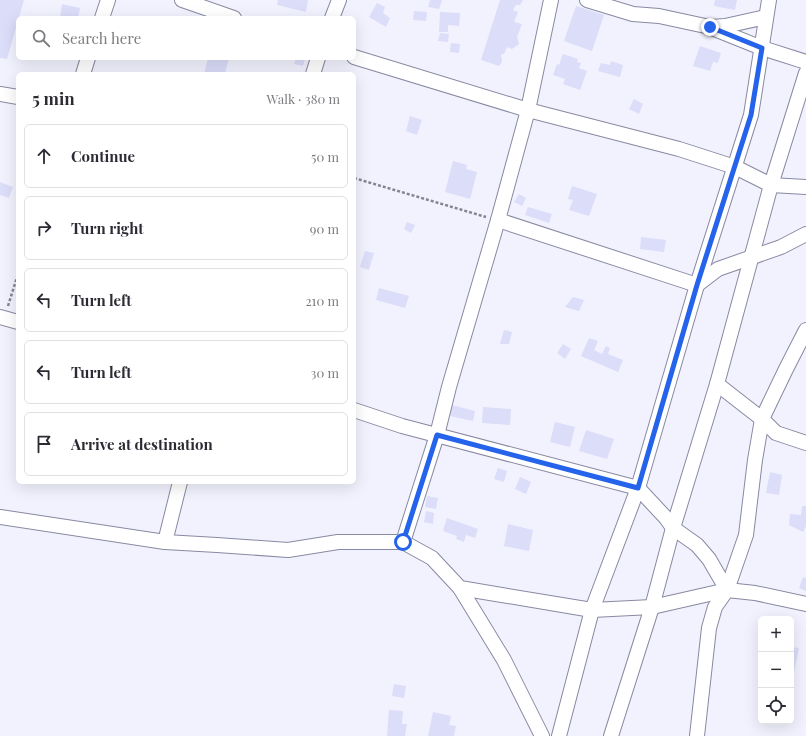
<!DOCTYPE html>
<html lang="en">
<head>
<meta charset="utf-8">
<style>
  :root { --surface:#fff; --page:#f7f7f7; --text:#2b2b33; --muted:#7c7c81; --line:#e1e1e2 }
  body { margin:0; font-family:"Playfair Display",serif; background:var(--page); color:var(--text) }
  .controls { position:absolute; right:12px; bottom:12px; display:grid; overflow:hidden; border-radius:6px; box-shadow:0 4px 16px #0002 }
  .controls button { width:36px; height:36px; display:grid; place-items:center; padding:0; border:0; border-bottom:1px solid var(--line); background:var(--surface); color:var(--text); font:20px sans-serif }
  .stop { position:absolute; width:12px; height:12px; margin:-9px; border:3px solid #2563eb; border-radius:50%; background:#fff }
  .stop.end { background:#2563eb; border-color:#fff; box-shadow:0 1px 4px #0008 }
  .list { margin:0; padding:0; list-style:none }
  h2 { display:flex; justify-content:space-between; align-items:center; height:52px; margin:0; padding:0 16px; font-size:17px }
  h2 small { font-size:13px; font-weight:400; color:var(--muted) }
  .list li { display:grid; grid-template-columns:26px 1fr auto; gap:12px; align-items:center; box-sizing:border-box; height:64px; margin:0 8px 8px; padding:0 8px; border:1px solid var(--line); border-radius:6px }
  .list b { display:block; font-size:15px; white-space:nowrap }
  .list em { font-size:13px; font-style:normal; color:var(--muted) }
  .icon { flex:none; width:22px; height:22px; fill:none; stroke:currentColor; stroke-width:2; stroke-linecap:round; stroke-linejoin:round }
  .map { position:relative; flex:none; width:806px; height:736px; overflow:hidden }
  .search { position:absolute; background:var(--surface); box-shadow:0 4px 16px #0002; left:16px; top:16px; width:340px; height:44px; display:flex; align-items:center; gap:10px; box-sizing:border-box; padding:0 14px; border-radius:6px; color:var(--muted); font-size:15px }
  .panel { position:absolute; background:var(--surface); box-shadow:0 4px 16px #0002; left:16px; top:72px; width:340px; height:412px; border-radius:6px }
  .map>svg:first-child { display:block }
  .building { fill:#dbddf9 }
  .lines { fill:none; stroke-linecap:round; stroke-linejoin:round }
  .street-casing { stroke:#8889a2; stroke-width:16 }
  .path { stroke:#858590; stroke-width:2.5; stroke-dasharray:3 2; stroke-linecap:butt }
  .street { stroke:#fff; stroke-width:14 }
  .route { stroke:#2563eb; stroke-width:5 }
</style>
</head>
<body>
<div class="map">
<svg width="806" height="736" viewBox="0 0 806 736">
  <rect width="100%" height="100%" fill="#f2f2fe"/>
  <g class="building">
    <path d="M 0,0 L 24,0 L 7,59 L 0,58 Z"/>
    <path d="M 278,0 L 308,0 L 306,12 L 277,5 Z"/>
    <path d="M 430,0 L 442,0 L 439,9 L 428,7 Z"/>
    <path d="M 500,0 L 523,0 L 520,5 L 516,5 L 513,10 L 518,12 L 514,22 L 522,24 L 517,37 L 519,44 L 512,49 L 507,47 L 504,54 L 501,54 L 502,62 L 499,66 L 481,60 Z"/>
    <path d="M 715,0 L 737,0 L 735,10 L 714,6 Z"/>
    <path d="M 377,3 L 385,7 L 383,13 L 390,18 L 386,27 L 369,17 Z"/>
    <path d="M 62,4 L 80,8 L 78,18 L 60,18 Z"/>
    <path d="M 576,6 L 604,15 L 592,51 L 564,41 Z"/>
    <path d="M 414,11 L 427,12 L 426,21 L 413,20 Z"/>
    <path d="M 440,12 L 460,13 L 459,26 L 448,25 L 448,32 L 439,32 Z"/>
    <path d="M 440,33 L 449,34 L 448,42 L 438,41 Z"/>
    <path d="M 451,43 L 460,44 L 459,53 L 450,52 Z"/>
    <path d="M 700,46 L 721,53 L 718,63 L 713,62 L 710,71 L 693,66 Z"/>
    <path d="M 563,54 L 578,59 L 577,62 L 581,63 L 579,68 L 587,71 L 580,90 L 563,84 L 565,79 L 553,75 L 557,64 L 559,65 Z"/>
    <path d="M 208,58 L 229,58 L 225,74 L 204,74 Z"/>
    <path d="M 296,58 L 305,58 L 303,66 L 294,64 Z"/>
    <path d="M 611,61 L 623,65 L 620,77 L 598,71 L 601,63 L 610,65 Z"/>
    <path d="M 634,99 L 643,104 L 639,114 L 629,109 Z"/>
    <path d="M 410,116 L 422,120 L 417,135 L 406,131 Z"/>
    <path d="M 453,161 L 467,165 L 466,169 L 477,172 L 470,199 L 445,192 Z"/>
    <path d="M 0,182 L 13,187 L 9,198 L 0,195 Z"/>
    <path d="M 572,186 L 597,194 L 589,216 L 569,210 L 573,200 L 568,199 Z"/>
    <path d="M 519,194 L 526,198 L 522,206 L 514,202 Z"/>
    <path d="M 528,207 L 552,214 L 549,223 L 525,215 Z"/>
    <path d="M 407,222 L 415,225 L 411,233 L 404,229 Z"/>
    <path d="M 641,237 L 666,240 L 664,252 L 640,249 Z"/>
    <path d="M 365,251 L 374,253 L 369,270 L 360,267 Z"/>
    <path d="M 379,288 L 409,296 L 405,308 L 376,300 Z"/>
    <path d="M 573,297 L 584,300 L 579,311 L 565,307 Z"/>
    <path d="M 504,330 L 512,332 L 509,344 L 500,344 Z"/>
    <path d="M 589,338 L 598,341 L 594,350 L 602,354 L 606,346 L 610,348 L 608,354 L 623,360 L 618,372 L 581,356 Z"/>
    <path d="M 563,344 L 571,349 L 565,359 L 557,353 Z"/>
    <path d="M 452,405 L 475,411 L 473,421 L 450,416 Z"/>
    <path d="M 483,407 L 511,409 L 510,425 L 482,423 Z"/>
    <path d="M 555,422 L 575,427 L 570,447 L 550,442 Z"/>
    <path d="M 586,430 L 614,439 L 607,459 L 579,451 Z"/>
    <path d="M 498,468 L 507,471 L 504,482 L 494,479 Z"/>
    <path d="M 770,472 L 782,475 L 779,495 L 766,493 Z"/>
    <path d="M 520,477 L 531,482 L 526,494 L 515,489 Z"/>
    <path d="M 427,496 L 438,498 L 436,509 L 425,507 Z"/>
    <path d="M 802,506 L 806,506 L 806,526 L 803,532 L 789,525 L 790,514 L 801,515 Z"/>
    <path d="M 426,511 L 434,513 L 433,524 L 424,522 Z"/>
    <path d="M 447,518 L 478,529 L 475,538 L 466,535 L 464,542 L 456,539 L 457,536 L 443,531 Z"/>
    <path d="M 508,524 L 533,530 L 529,551 L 504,546 Z"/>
    <path d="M 803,577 L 806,578 L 806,591 L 799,588 Z"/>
    <path d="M 791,647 L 799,648 L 794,672 L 791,671 Z"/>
    <path d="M 394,684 L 406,686 L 404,698 L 392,696 Z"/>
    <path d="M 389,710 L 403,711 L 402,724 L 407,724 L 405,736 L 387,736 Z"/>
    <path d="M 433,712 L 451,716 L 449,725 L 456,726 L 454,736 L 428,736 Z"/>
  </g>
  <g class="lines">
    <defs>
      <g id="street">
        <path d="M 182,0 L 234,18"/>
        <path d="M 587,0 L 633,14 L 659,16 L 710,27 L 725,26 L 766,17"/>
        <path d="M 102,18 L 108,0"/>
        <path d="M 332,18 L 339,0"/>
        <path d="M 712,28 L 762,48 L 806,62"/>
        <path d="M 354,57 L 528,110 L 679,149 L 735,167 L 771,185 L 806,187"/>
        <path d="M 83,74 L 88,58"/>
        <path d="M 313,74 L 318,58"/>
        <path d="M 0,94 L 18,97"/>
        <path d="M 498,220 L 697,285"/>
        <path d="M 697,285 L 718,269 L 781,247 L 806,234"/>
        <path d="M 0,317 L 18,322"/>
        <path d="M 717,384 L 762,419 L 776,433 L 806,443"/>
        <path d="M 354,410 L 402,426 L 638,488 L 666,518 L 673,528 L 697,545 L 709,559 L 727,590"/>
        <path d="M 0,517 L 165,542 L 217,545 L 288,550 L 338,542 L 403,542 L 432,558 L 460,588 L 592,610 L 652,607 L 727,590 L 755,593 L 806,604"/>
        <path d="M 165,542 L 180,482"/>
        <path d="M 403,542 L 437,435 L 449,387 L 498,220 L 528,110 L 551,0"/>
        <path d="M 460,588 L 504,660 L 542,736"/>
        <path d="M 559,736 L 592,610 L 638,488 L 697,285 L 751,115 L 769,0"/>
        <path d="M 611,736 L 652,607 L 673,528 L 717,384 L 771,185 L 806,73"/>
        <path d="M 697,736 L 709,628 L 715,607 L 727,590 L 746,535 L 755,460 L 762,419 L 786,369 L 806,330"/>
      </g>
    </defs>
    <use href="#street" class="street-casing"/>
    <g class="path">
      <path d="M 354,178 L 486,217"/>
      <path d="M 8,306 L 18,274"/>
    </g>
    <use href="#street" class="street"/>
  </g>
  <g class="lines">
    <path class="route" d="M 403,542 L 437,435 L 638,488 L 697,285 L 751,115 L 762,48 L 710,27"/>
  </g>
</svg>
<div class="controls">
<button>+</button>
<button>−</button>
<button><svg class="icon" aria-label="locate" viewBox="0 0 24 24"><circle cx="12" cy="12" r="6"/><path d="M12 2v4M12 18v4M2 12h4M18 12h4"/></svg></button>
</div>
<div class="stop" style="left:403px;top:542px"></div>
<div class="stop end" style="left:710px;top:27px"></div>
<div class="search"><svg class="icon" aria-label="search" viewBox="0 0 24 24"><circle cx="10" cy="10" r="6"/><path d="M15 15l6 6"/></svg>Search here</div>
<section class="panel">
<h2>5 min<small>Walk · 380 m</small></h2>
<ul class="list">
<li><svg class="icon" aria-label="ahead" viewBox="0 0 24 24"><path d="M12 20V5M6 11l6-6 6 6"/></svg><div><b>Continue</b></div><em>50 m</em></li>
<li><svg class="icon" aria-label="right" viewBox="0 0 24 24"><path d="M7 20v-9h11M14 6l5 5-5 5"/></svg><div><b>Turn right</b></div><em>90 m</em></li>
<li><svg class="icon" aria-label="left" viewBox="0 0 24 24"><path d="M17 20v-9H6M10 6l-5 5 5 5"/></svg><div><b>Turn left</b></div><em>210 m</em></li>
<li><svg class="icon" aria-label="left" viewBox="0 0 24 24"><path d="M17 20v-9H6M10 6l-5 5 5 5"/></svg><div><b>Turn left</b></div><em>30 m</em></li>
<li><svg class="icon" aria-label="arrive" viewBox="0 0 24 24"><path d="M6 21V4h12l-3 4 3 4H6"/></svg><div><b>Arrive at destination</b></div></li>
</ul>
</section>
</div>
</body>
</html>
